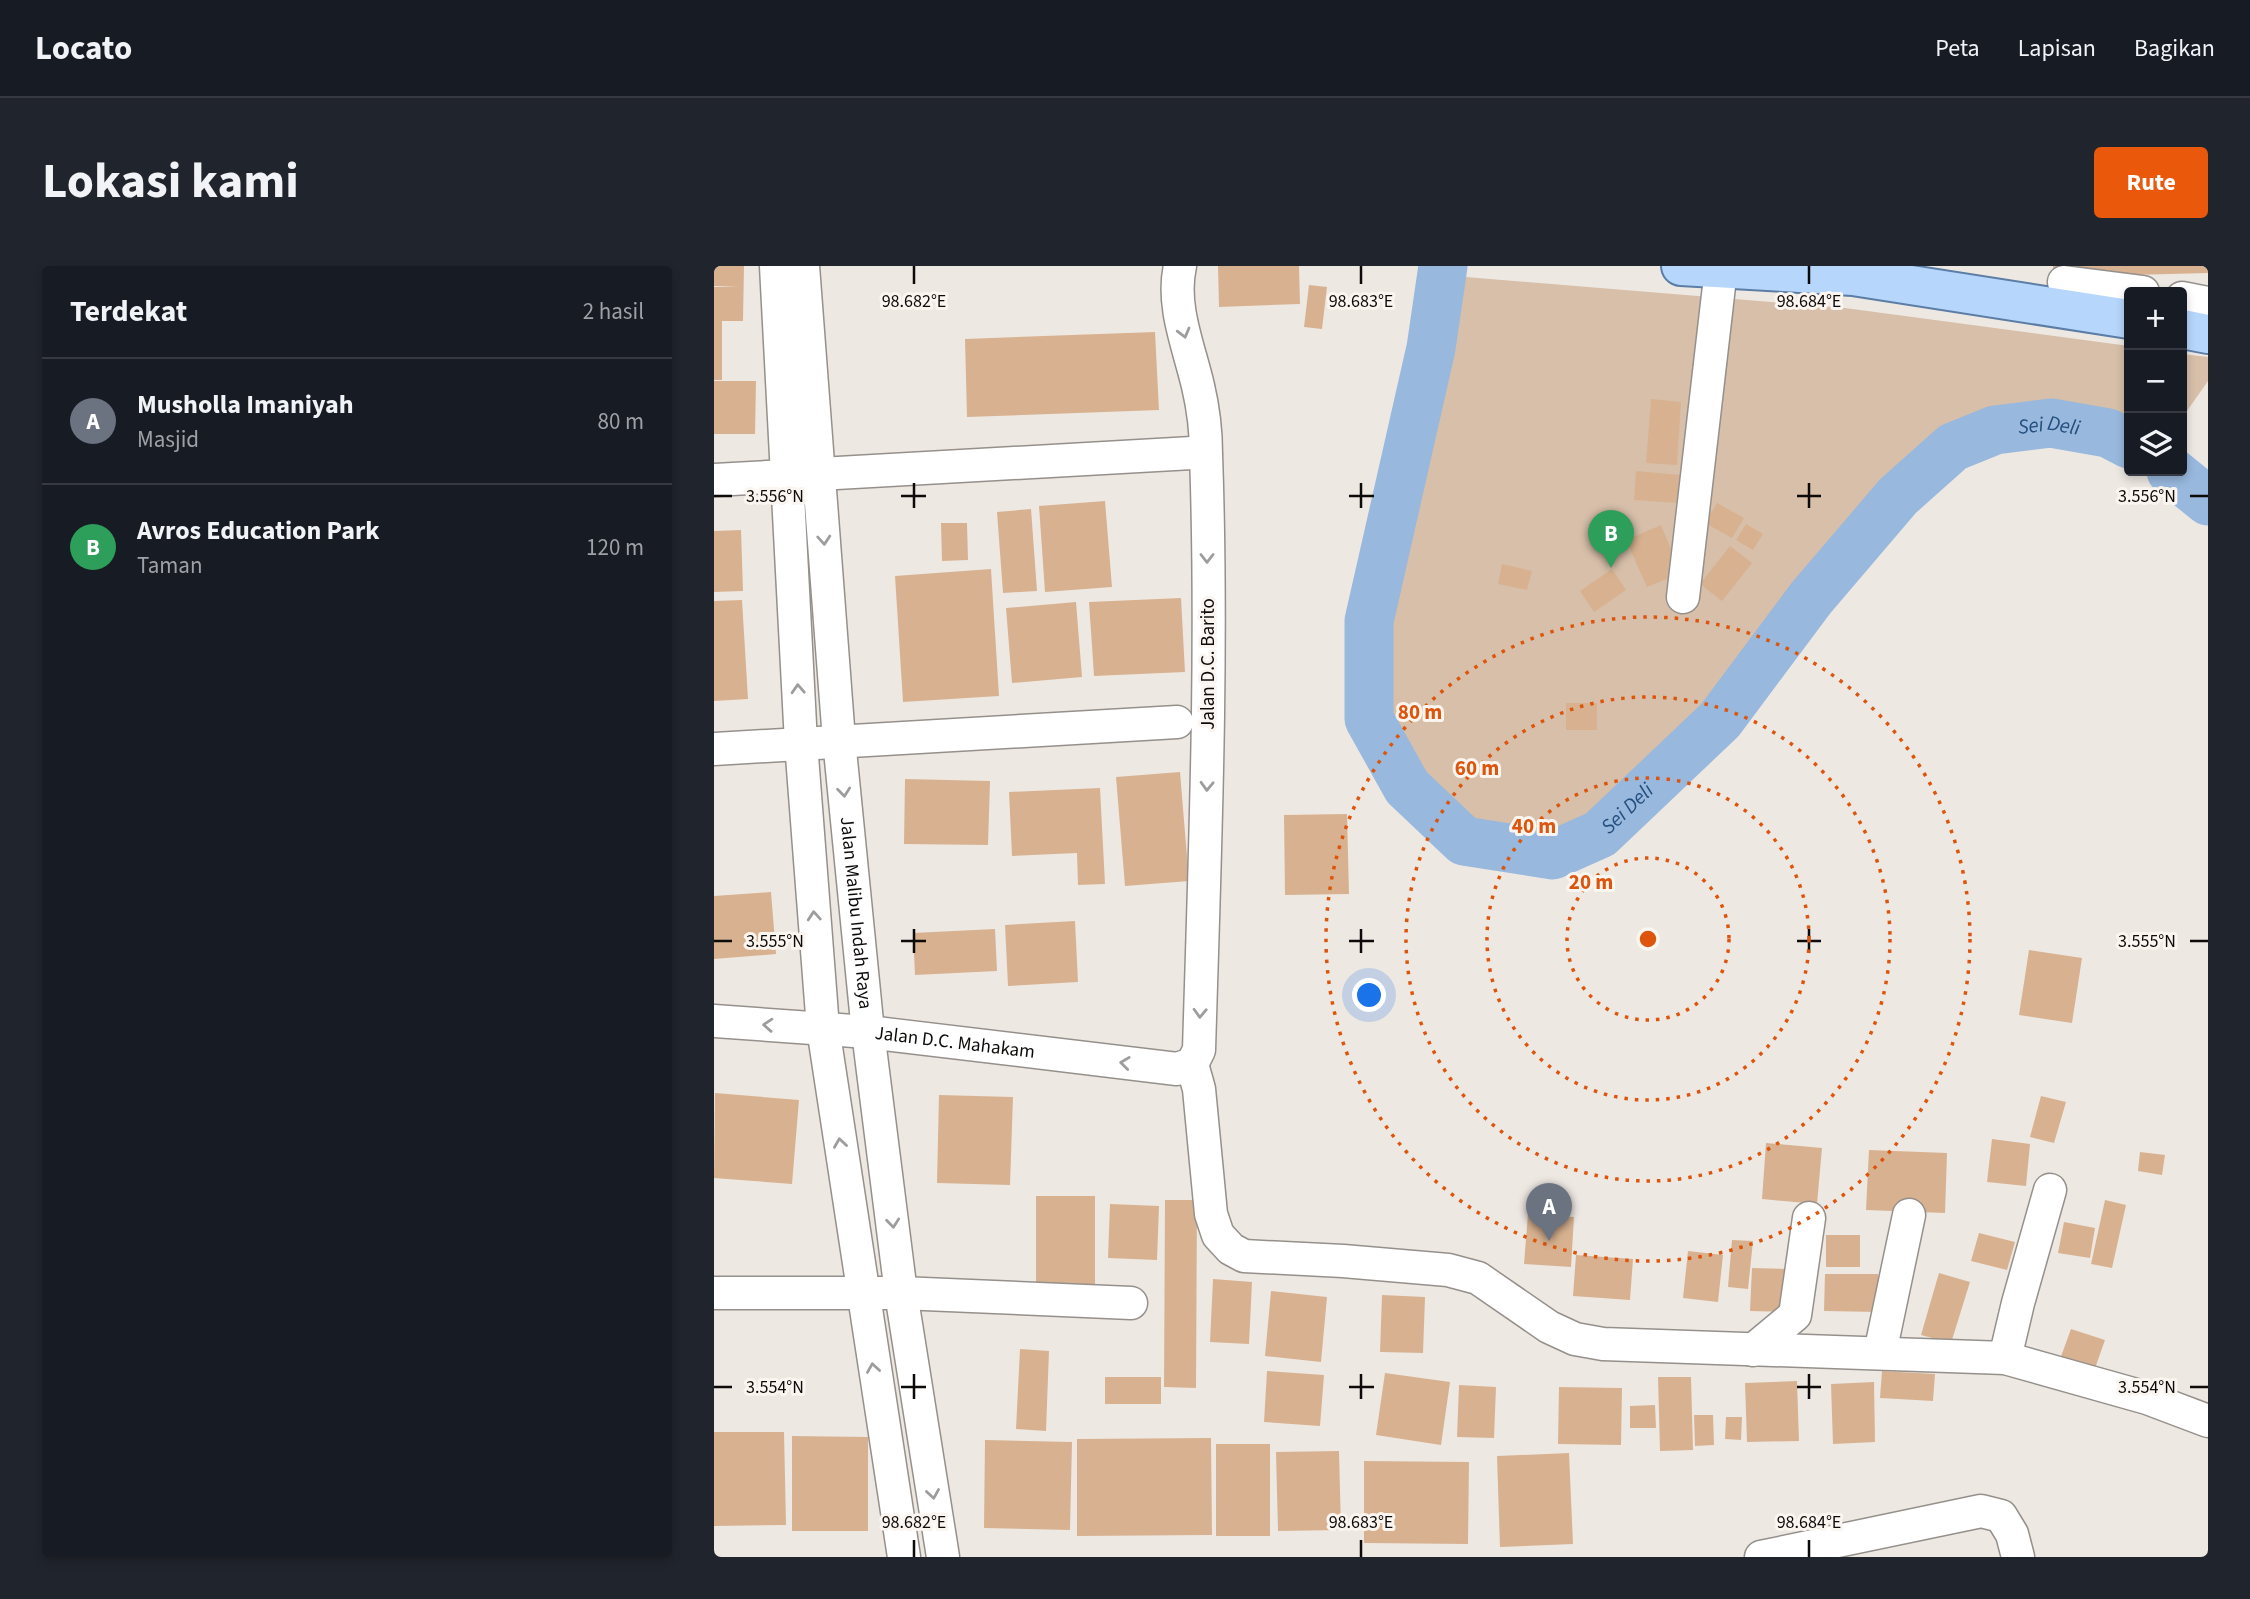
<!DOCTYPE html>
<html lang="id">
<head>
<meta charset="utf-8">
<style>
  :root { --surface:#171b24; --page:#20242c; --text:#f1f3f6; --muted:#9ea1a6; --line:#363941; --accent:#ea580c }
  body { margin:0; font-family:"Source Sans 3",sans-serif; background:var(--page); color:var(--text) }
  .controls { position:absolute; right:21px; top:21px; display:grid; overflow:hidden; border-radius:7px; box-shadow:0 4px 10px #0003 }
  .controls button { width:63px; height:63px; display:grid; place-items:center; padding:0; border:0; border-bottom:2px solid var(--line); background:var(--surface); color:var(--text); font:35px sans-serif }
  .you { position:absolute; left:656px; top:730px; width:24px; height:24px; margin:-18px; border:5px solid #fff; border-radius:50%; background:#1a73e8; box-shadow:0 0 0 10px #1a73e833 }
  .badge { display:grid; place-items:center; width:46px; height:46px; border-radius:50%; background:var(--accent); color:#fff; font-size:23px; font-weight:700 }
  .pin { position:absolute; translate:-50% -58px; filter:drop-shadow(0 2px 4px #0008) }
  .pin::after { content:''; position:absolute; top:37px; width:24px; height:21px; background:inherit; clip-path:polygon(0 0,100% 0,50% 100%) }
  .list { margin:0; padding:0; list-style:none }
  h2 { display:flex; justify-content:space-between; align-items:center; height:91px; margin:0; padding:0 28px; font-size:30px }
  h2 small { font-size:23px; font-weight:400; color:var(--muted) }
  .list li { display:grid; grid-template-columns:46px 1fr auto; gap:21px; align-items:center; box-sizing:border-box; height:126px; padding:0 28px; border-top:2px solid var(--line) }
  .list b { display:block; font-size:26px; white-space:nowrap }
  .list p { margin:0; font-size:23px; white-space:nowrap; color:var(--muted) }
  .list em { font-size:23px; font-style:normal; color:var(--muted) }
  .icon { flex:none; width:38px; height:38px; fill:none; stroke:currentColor; stroke-width:2; stroke-linecap:round; stroke-linejoin:round }
  .map { position:relative; flex:none; width:1494px; height:1291px; overflow:hidden; border-radius:7px }
  header { display:flex; align-items:center; gap:42px; box-sizing:border-box; height:98px; padding:0 35px; background:var(--surface); border-bottom:2px solid var(--line) }
  header strong { font-size:33px }
  nav { display:flex; gap:38px; margin-inline-start:auto; font-size:24px }
  .intro { display:flex; align-items:center; justify-content:space-between; box-sizing:border-box; height:168px; padding:0 42px }
  h1 { margin:0; font-size:49px }
  .button { padding:18px 32px; border-radius:7px; background:var(--accent); color:#fff; font-size:24px; font-weight:700 }
  main { display:flex; gap:42px; padding:0 42px }
  aside { flex:1; background:var(--surface); border-radius:7px; box-shadow:0 4px 10px #0003 }
  .map>svg:first-child { display:block }
  .green { fill:#d7bfa9 }
  .lines { fill:none; stroke-linecap:round; stroke-linejoin:round }
  .river { stroke:#98b8dd; stroke-width:49 }
  .building { fill:#d8b290 }
  .minor-casing { stroke:#95908b; stroke-width:35 }
  .major-casing { stroke:#5c7da5; stroke-width:42 }
  .minor { stroke:#fff; stroke-width:32 }
  .major { stroke:#b6d6fb; stroke-width:38 }
  .oneway { stroke:#9e9d9d }
  .ticks { fill:none; stroke:#0d0b0a; stroke-width:2.5 }
  .ring { fill:none; stroke:#dd550c; stroke-width:3.5; stroke-dasharray:3.5 7 }
  .labels { text-anchor:middle; dominant-baseline:central; stroke-width:6; stroke-linejoin:round; paint-order:stroke }
  .street-label { font-size:19px; fill:#0d0b0a; stroke:#fbf5f0 }
  .water-label { font-size:21px; font-style:italic; fill:#234f7f; stroke:#fbf5f0 }
  .ticks-label { font-size:18px; text-anchor:middle; fill:#0d0b0a; stroke:#fbf5f0; stroke-width:6; stroke-linejoin:round; paint-order:stroke }
  .centre { fill:#dd550c; stroke:#fbf5f0; stroke-width:3.5 }
  .ring-label { font-size:21px; text-anchor:middle; font-weight:bold; fill:#dd550c; stroke:#fbf5f0; stroke-width:6; stroke-linejoin:round; paint-order:stroke }
</style>
</head>
<body>
<header>
<strong>Locato</strong>
<nav><a>Peta</a><a>Lapisan</a><a>Bagikan</a></nav>
</header>
<div class="intro"><h1>Lokasi kami</h1><a class="button">Rute</a></div>
<main>
<aside>
<h2>Terdekat<small>2 hasil</small></h2>
<ul class="list">
<li><span class="badge" style="background:#6b7280">A</span><div><b>Musholla Imaniyah</b><p>Masjid</p></div><em>80 m</em></li>
<li><span class="badge" style="background:#2e9e5b">B</span><div><b>Avros Education Park</b><p>Taman</p></div><em>120 m</em></li>
</ul>
</aside>
<div class="map">
<svg width="1494" height="1291" viewBox="0 0 1494 1291">
  <rect width="100%" height="100%" fill="#eee8e3"/>
  <g class="green">
    <path d="M 728,9 L 1131,42 L 1415,80 L 1415,178 L 1394,167 L 1337,157 L 1239,181 L 1097,332 L 1006,454 L 891,562 L 839,589 L 750,575 L 693,521 L 655,453 L 655,388 L 674,272 Z"/>
    <path d="M 1468,88 L 1494,91 L 1494,115 L 1468,152 Z"/>
  </g>
  <g class="lines">
    <g class="river">
      <path id="s1" d="M 729,0 L 717,82 L 655,355 L 655,453 L 693,521 L 750,575 L 839,589 L 886,568 L 1006,454 L 1097,332 L 1184,230 L 1239,181 L 1281,164 L 1337,157 L 1394,167 L 1415,178"/>
      <path d="M 1457,205 L 1494,235"/>
    </g>
  </g>
  <g class="building">
    <path d="M 0,0 L 30,0 L 29,55 L 8,55 L 8,114 L 0,114 L 0,21 L 25,21 L 0,20 Z"/>
    <path d="M 504,0 L 585,0 L 586,38 L 505,41 Z"/>
    <path d="M 1339,0 L 1494,0 L 1494,7 L 1340,11 Z"/>
    <path d="M 595,19 L 613,21 L 608,63 L 590,61 Z"/>
    <path d="M 441,66 L 445,144 L 253,151 L 251,73 Z"/>
    <path d="M 0,115 L 42,115 L 41,168 L 0,168 Z"/>
    <path d="M 937,133 L 967,136 L 963,199 L 932,197 Z"/>
    <path d="M 922,205 L 966,209 L 964,237 L 920,234 Z"/>
    <path d="M 391,235 L 398,321 L 331,326 L 325,240 Z"/>
    <path d="M 1003,237 L 1030,252 L 1018,272 L 991,257 Z"/>
    <path d="M 317,243 L 323,325 L 289,327 L 283,246 Z"/>
    <path d="M 227,257 L 253,257 L 254,294 L 228,295 Z"/>
    <path d="M 1032,258 L 1049,268 L 1039,284 L 1022,274 Z"/>
    <path d="M 947,259 L 967,307 L 933,321 L 912,274 Z"/>
    <path d="M 27,264 L 29,325 L 0,326 L 0,265 Z"/>
    <path d="M 1016,280 L 1038,297 L 1008,335 L 986,318 Z"/>
    <path d="M 788,298 L 818,305 L 813,324 L 784,318 Z"/>
    <path d="M 277,303 L 285,430 L 189,436 L 181,310 Z"/>
    <path d="M 898,303 L 912,324 L 880,346 L 866,325 Z"/>
    <path d="M 467,332 L 471,406 L 380,410 L 375,336 Z"/>
    <path d="M 28,334 L 34,433 L 0,435 L 0,335 Z"/>
    <path d="M 362,336 L 368,411 L 298,417 L 292,342 Z"/>
    <rect x="852" y="437" width="31" height="27"/>
    <path d="M 466,506 L 475,615 L 411,620 L 402,511 Z"/>
    <path d="M 191,513 L 276,515 L 274,579 L 190,578 Z"/>
    <path d="M 386,522 L 391,618 L 364,619 L 363,587 L 298,590 L 295,526 Z"/>
    <path d="M 633,548 L 635,628 L 571,629 L 570,549 Z"/>
    <path d="M 57,626 L 62,688 L 0,693 L 0,630 Z"/>
    <path d="M 361,655 L 364,716 L 294,720 L 291,659 Z"/>
    <path d="M 281,663 L 283,705 L 201,709 L 199,667 Z"/>
    <path d="M 1315,684 L 1368,692 L 1358,757 L 1305,749 Z"/>
    <path d="M 1,827 L 85,834 L 78,918 L 0,912 Z"/>
    <path d="M 225,829 L 299,831 L 296,919 L 223,917 Z"/>
    <path d="M 1327,830 L 1352,836 L 1340,877 L 1316,871 Z"/>
    <path d="M 1278,873 L 1316,878 L 1312,920 L 1273,916 Z"/>
    <path d="M 1052,877 L 1108,882 L 1103,938 L 1048,933 Z"/>
    <path d="M 1155,884 L 1233,887 L 1231,947 L 1152,944 Z"/>
    <path d="M 1426,886 L 1451,889 L 1448,909 L 1424,905 Z"/>
    <rect x="322" y="930" width="59" height="93"/>
    <path d="M 451,934 L 483,934 L 482,1122 L 450,1121 Z"/>
    <path d="M 1391,934 L 1412,939 L 1398,1002 L 1377,998 Z"/>
    <path d="M 396,938 L 445,940 L 443,994 L 394,992 Z"/>
    <path d="M 814,948 L 860,951 L 857,1001 L 810,998 Z"/>
    <path d="M 1350,956 L 1381,962 L 1376,992 L 1344,987 Z"/>
    <path d="M 1265,967 L 1301,976 L 1293,1004 L 1257,995 Z"/>
    <rect x="1112" y="969" width="34" height="32"/>
    <path d="M 1018,974 L 1039,975 L 1034,1023 L 1014,1021 Z"/>
    <path d="M 974,985 L 1009,989 L 1004,1036 L 969,1032 Z"/>
    <path d="M 862,989 L 919,993 L 916,1034 L 859,1030 Z"/>
    <path d="M 1038,1002 L 1078,1003 L 1076,1046 L 1036,1045 Z"/>
    <path d="M 1225,1007 L 1256,1016 L 1237,1077 L 1207,1069 Z"/>
    <path d="M 1111,1008 L 1164,1008 L 1164,1046 L 1110,1045 Z"/>
    <path d="M 499,1013 L 538,1016 L 535,1078 L 496,1076 Z"/>
    <path d="M 557,1025 L 613,1031 L 607,1096 L 551,1090 Z"/>
    <path d="M 668,1029 L 711,1031 L 709,1087 L 666,1086 Z"/>
    <path d="M 1357,1063 L 1391,1074 L 1379,1108 L 1345,1096 Z"/>
    <path d="M 306,1083 L 335,1085 L 332,1165 L 302,1163 Z"/>
    <path d="M 553,1105 L 610,1109 L 606,1160 L 550,1156 Z"/>
    <path d="M 1168,1105 L 1221,1108 L 1219,1135 L 1166,1132 Z"/>
    <path d="M 671,1107 L 736,1116 L 727,1179 L 662,1169 Z"/>
    <rect x="391" y="1111" width="56" height="27"/>
    <path d="M 944,1111 L 977,1111 L 979,1184 L 946,1185 Z"/>
    <path d="M 1083,1115 L 1085,1175 L 1033,1176 L 1031,1117 Z"/>
    <path d="M 1160,1116 L 1161,1176 L 1119,1178 L 1117,1118 Z"/>
    <path d="M 745,1119 L 782,1121 L 780,1172 L 743,1171 Z"/>
    <path d="M 845,1121 L 908,1122 L 907,1179 L 844,1178 Z"/>
    <path d="M 941,1139 L 942,1162 L 916,1162 L 916,1140 Z"/>
    <path d="M 980,1149 L 999,1149 L 1000,1179 L 981,1180 Z"/>
    <path d="M 1012,1151 L 1028,1151 L 1027,1174 L 1011,1173 Z"/>
    <path d="M 0,1166 L 70,1166 L 72,1259 L 0,1260 Z"/>
    <path d="M 78,1170 L 154,1171 L 154,1265 L 78,1265 Z"/>
    <path d="M 497,1172 L 498,1269 L 363,1270 L 363,1173 Z"/>
    <path d="M 271,1174 L 358,1176 L 356,1264 L 270,1262 Z"/>
    <rect x="502" y="1178" width="54" height="92"/>
    <path d="M 625,1185 L 627,1264 L 564,1265 L 562,1186 Z"/>
    <path d="M 855,1187 L 859,1278 L 786,1281 L 783,1190 Z"/>
    <path d="M 650,1195 L 755,1196 L 754,1278 L 650,1277 Z"/>
  </g>
  <g class="lines">
    <defs>
      <g id="minor">
        <path d="M 62,0 L 87,477 L 109,762 L 190,1291"/>
        <path id="s2" d="M 89,0 L 125,474 L 154,766 L 187,1027 L 229,1291"/>
        <path d="M 466,0 C 457,40 475,81 484,120 C 489,141 492,166 492,188 C 499,387 491,585 485,784 L 478,798"/>
        <path d="M 1350,16 L 1429,26"/>
        <path d="M 1468,32 L 1494,37"/>
        <path d="M 0,214 L 478,187"/>
        <path d="M 969,331 L 1007,3"/>
        <path d="M 0,483 L 463,456"/>
        <path id="s3" d="M 0,755 L 154,766 L 463,803 L 478,798"/>
        <path d="M 478,798 L 485,823 L 497,948 L 504,969 L 517,983 L 530,990 L 629,995 L 734,1004 L 764,1012 L 835,1061 L 861,1073 L 889,1078 L 1291,1092 L 1433,1132 L 1494,1155"/>
        <path d="M 0,1027 L 187,1027 L 417,1037"/>
        <path d="M 1039,1084 L 1081,1049 L 1095,952"/>
        <path d="M 1166,1087 L 1195,949"/>
        <path d="M 1291,1092 L 1304,1037 L 1336,924"/>
        <path d="M 1047,1291 L 1267,1245 L 1287,1250 L 1298,1268 L 1304,1291"/>
      </g>
      <g id="major">
        <path d="M 967,0 L 1139,10 L 1415,53"/>
        <path d="M 1468,63 L 1494,68"/>
      </g>
    </defs>
    <use href="#minor" class="minor-casing"/>
    <use href="#major" class="major-casing"/>
    <use href="#minor" class="minor"/>
    <use href="#major" class="major"/>
  </g>
  <defs><path id="oneway-chevron" d="M-2-3.5L2.5 0L-2 3.5" fill="none" stroke-width="1.6" stroke-linecap="round" stroke-linejoin="round" transform="scale(1.75)"/></defs>
  <g class="oneway">
    <use href="#oneway-chevron" transform="translate(470 67) rotate(75)"/>
    <use href="#oneway-chevron" transform="translate(110 274) rotate(86)"/>
    <use href="#oneway-chevron" transform="translate(493 292) rotate(90)"/>
    <use href="#oneway-chevron" transform="translate(84 423) rotate(-93)"/>
    <use href="#oneway-chevron" transform="translate(493 520) rotate(92)"/>
    <use href="#oneway-chevron" transform="translate(130 526) rotate(84)"/>
    <use href="#oneway-chevron" transform="translate(100 650) rotate(-94)"/>
    <use href="#oneway-chevron" transform="translate(486 747) rotate(92)"/>
    <use href="#oneway-chevron" transform="translate(54 759) rotate(-176)"/>
    <use href="#oneway-chevron" transform="translate(411 797) rotate(-173)"/>
    <use href="#oneway-chevron" transform="translate(126 877) rotate(-98)"/>
    <use href="#oneway-chevron" transform="translate(179 957) rotate(84)"/>
    <use href="#oneway-chevron" transform="translate(159 1102) rotate(-99)"/>
    <use href="#oneway-chevron" transform="translate(219 1228) rotate(81)"/>
  </g>
  <path class="ticks" d="M 200,0 L 200,18M 647,0 L 647,18M 1095,0 L 1095,18M 200,217 L 200,242M 647,217 L 647,242M 1095,217 L 1095,242M 0,230 L 18,230M 187,230 L 212,230M 635,230 L 660,230M 1083,230 L 1107,230M 1476,230 L 1494,230M 200,663 L 200,687M 647,663 L 647,687M 1095,663 L 1095,687M 0,675 L 18,675M 187,675 L 212,675M 635,675 L 660,675M 1083,675 L 1107,675M 1476,675 L 1494,675M 200,1108 L 200,1133M 647,1108 L 647,1133M 1095,1108 L 1095,1133M 0,1121 L 18,1121M 187,1121 L 212,1121M 635,1121 L 660,1121M 1083,1121 L 1107,1121M 1476,1121 L 1494,1121M 200,1274 L 200,1291M 647,1274 L 647,1291M 1095,1274 L 1095,1291"/>
  <g class="ring">
    <circle cx="934" cy="673" r="81"/>
    <circle cx="934" cy="673" r="161"/>
    <circle cx="934" cy="673" r="242"/>
    <circle cx="934" cy="673" r="322"/>
  </g>
  <g class="labels">
    <g class="street-label">
      <text transform="translate(494 398) rotate(-90)">Jalan D.C. Barito</text>
      <text stroke="none"><textPath href="#s2" startOffset="649">Jalan Malibu Indah Raya</textPath></text>
      <text stroke="none"><textPath href="#s3" startOffset="242">Jalan D.C. Mahakam</textPath></text>
    </g>
    <g class="water-label">
      <text stroke="none"><textPath href="#s1" startOffset="1384">Sei Deli</textPath></text>
      <text stroke="none"><textPath href="#s1" startOffset="796">Sei Deli</textPath></text>
    </g>
  </g>
  <g class="ticks-label">
    <text x="200" y="41">98.682°E</text>
    <text x="647" y="41">98.683°E</text>
    <text x="1095" y="41">98.684°E</text>
    <text x="61" y="236">3.556°N</text>
    <text x="1433" y="236">3.556°N</text>
    <text x="61" y="681">3.555°N</text>
    <text x="1433" y="681">3.555°N</text>
    <text x="61" y="1127">3.554°N</text>
    <text x="1433" y="1127">3.554°N</text>
    <text x="200" y="1262">98.682°E</text>
    <text x="647" y="1262">98.683°E</text>
    <text x="1095" y="1262">98.684°E</text>
  </g>
  <circle cx="934" cy="673" r="10" class="centre"/>
  <g class="ring-label">
    <text x="706" y="453">80 m</text>
    <text x="763" y="509">60 m</text>
    <text x="820" y="567">40 m</text>
    <text x="877" y="623">20 m</text>
  </g>
</svg>
<div class="controls">
<button>+</button>
<button>−</button>
<button><svg class="icon" aria-label="layers" viewBox="0 0 24 24"><path d="M12 4l9 5-9 5-9-5zM3 14l9 5 9-5"/></svg></button>
</div>
<div class="you"></div>
<div class="pin badge" style="left:835px;top:975px;background:#6b7280">A</div>
<div class="pin badge" style="left:897px;top:302px;background:#2e9e5b">B</div>
</div>
</main>
</body>
</html>
